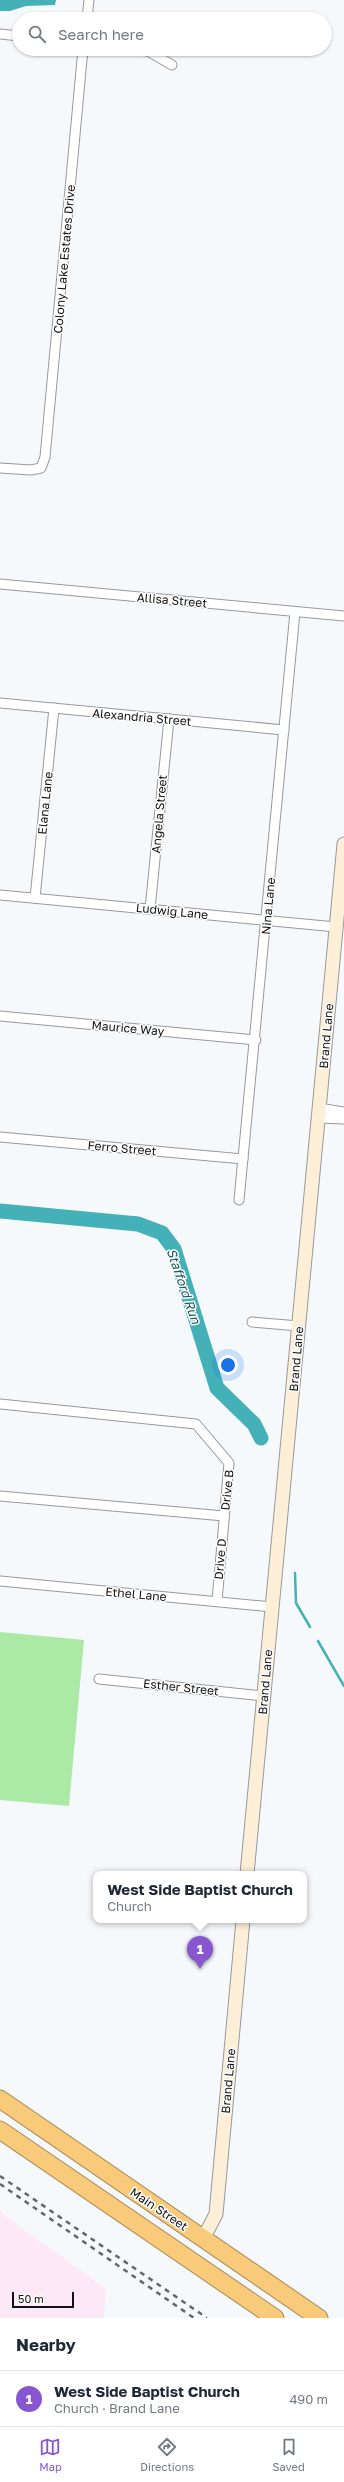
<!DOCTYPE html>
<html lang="en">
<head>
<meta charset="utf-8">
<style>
  :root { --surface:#fff; --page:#f2f2f3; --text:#1f2937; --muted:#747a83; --line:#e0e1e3; --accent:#8856cf }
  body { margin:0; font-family:"Golos Text",sans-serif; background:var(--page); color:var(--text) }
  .scale { position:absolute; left:12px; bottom:10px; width:62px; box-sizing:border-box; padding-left:4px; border:2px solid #101112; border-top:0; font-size:11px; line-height:14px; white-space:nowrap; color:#101112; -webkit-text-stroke:3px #fff; paint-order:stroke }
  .you { position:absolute; left:228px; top:1365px; width:14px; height:14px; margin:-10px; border:3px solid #fff; border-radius:50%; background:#1a73e8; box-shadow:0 0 0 6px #1a73e833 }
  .badge { display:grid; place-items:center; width:26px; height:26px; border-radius:50%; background:var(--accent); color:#fff; font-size:13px; font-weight:700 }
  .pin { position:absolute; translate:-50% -33px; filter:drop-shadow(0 1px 2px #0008) }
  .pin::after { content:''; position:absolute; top:21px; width:14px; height:12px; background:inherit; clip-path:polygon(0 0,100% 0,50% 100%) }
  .popup { position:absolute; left:93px; top:1871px; width:214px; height:52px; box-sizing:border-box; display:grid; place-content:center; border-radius:8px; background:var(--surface); filter:drop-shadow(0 1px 3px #0005); font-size:13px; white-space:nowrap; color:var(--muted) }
  .popup b { font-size:15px; color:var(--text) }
  .popup::after { content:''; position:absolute; left:50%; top:100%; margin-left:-8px; border:8px solid transparent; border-top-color:var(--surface) }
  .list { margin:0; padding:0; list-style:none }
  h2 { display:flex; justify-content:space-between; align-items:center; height:52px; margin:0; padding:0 16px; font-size:17px }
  h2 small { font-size:13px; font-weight:400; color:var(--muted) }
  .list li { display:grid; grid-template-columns:26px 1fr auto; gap:12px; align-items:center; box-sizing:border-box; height:56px; padding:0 16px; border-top:1px solid var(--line) }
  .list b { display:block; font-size:15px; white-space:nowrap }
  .list p { margin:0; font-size:13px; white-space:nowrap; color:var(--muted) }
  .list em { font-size:13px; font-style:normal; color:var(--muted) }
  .icon { flex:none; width:22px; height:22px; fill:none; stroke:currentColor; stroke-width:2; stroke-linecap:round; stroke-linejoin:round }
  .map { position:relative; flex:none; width:344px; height:2318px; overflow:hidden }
  .search { position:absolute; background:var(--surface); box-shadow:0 1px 3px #0004; left:12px; right:12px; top:12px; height:44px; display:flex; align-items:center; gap:10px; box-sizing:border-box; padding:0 14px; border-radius:22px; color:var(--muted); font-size:15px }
  .sheet { height:108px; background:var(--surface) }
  nav { display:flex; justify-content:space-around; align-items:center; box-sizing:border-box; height:56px; border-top:1px solid var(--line); background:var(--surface); font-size:11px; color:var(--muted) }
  nav a { display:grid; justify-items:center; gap:2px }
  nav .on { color:var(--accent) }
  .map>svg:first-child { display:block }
  .industrial { fill:#fce8f7 }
  .green { fill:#abeaa5 }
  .water { fill:#43b1b7 }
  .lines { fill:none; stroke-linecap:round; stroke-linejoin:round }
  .stream { stroke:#43b1b7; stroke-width:2.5 }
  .river { stroke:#43b1b7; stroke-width:15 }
  .street-casing { stroke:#97999d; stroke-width:11 }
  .secondary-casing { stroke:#97999d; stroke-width:15 }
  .highway-casing { stroke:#a78955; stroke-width:19 }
  .street { stroke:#fff; stroke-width:9 }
  .secondary { stroke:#fdefd7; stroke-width:13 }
  .highway { stroke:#f9ca79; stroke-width:17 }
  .rail { stroke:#646668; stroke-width:2.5; stroke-dasharray:5 5; stroke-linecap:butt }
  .labels { text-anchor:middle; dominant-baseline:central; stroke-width:3; stroke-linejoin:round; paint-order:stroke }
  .street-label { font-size:12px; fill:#101112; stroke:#fff }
  .water-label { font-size:13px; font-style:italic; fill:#1a585b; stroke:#fff }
</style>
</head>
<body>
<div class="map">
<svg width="344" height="2318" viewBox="0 0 344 2318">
  <rect width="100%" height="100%" fill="#f6f9fc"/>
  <path class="industrial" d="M 0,2212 L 106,2289 L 104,2318 L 0,2318 Z"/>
  <path class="green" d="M 0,1632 L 84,1640 L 69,1806 L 0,1800 Z"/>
  <path class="water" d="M 0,0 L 56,0 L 55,5 L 26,6 L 10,11 L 0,11 Z"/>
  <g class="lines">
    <g class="stream">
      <path d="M 295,1573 L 296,1603 L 310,1627"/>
      <path d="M 318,1641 L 344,1686"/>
    </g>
    <path class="river" d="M 0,1211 L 138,1224 L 162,1233 L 174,1249 L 217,1388 L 254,1424 L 261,1438"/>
    <defs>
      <g id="street">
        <path d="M 87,19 L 89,0"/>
        <path d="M 0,34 L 19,36"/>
        <path d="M 129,49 L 148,51 L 172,65"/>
        <path d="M 0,468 L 31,470 L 41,468 L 45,457 L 83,49"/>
        <path d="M 0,584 L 344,616"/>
        <path d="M 0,703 L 284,730"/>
        <path d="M 0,895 L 336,927"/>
        <path d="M 35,898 L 54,708"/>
        <path d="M 150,909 L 169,719"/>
        <path d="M 0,1016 L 256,1040"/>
        <path d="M 319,1108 L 344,1112"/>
        <path d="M 318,1118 L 344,1119"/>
        <path d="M 0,1137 L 243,1159"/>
        <path d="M 239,1200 L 295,612"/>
        <path d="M 252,1322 L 299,1326"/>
        <path d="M 0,1404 L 196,1424 L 229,1463 L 217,1601"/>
        <path d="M 0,1496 L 224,1516"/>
        <path d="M 0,1581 L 272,1607"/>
        <path d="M 99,1679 L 264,1696"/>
      </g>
      <g id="secondary">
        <path d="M 247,1874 L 344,844"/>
        <path d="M 203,2239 L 216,2214 L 243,1920"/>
      </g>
      <g id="highway">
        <path d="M 0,2099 L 319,2318"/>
        <path d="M 0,2130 L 275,2318"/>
      </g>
    </defs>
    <use href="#street" class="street-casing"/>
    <use href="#secondary" class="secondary-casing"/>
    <use href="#highway" class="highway-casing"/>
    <use href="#street" class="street"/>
    <use href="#secondary" class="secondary"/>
    <use href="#highway" class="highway"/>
    <g class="rail">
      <path d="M 0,2176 L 207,2318"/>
      <path d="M 0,2184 L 194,2318"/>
    </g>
  </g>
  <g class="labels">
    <g class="street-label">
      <text transform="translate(64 259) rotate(-85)">Colony Lake Estates Drive</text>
      <text transform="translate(172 600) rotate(5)">Allisa Street</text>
      <text transform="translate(142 717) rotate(5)">Alexandria Street</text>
      <text transform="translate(45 803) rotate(-84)">Elana Lane</text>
      <text transform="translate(159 814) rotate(-85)">Angela Street</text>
      <text transform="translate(268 906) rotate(-85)">Nina Lane</text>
      <text transform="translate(172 911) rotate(6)">Ludwig Lane</text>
      <text transform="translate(128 1028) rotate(5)">Maurice Way</text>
      <text transform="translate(326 1036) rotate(-85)">Brand Lane</text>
      <text transform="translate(122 1148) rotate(5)">Ferro Street</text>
      <text transform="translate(296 1359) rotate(-85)">Brand Lane</text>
      <text transform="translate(227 1490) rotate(-84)">Drive B</text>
      <text transform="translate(220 1559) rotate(-85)">Drive D</text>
      <text transform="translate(136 1594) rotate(5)">Ethel Lane</text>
      <text transform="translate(265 1682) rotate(-85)">Brand Lane</text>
      <text transform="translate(181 1687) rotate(6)">Esther Street</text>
      <text transform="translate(228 2081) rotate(-85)">Brand Lane</text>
      <text transform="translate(159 2209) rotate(34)">Main Street</text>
    </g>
    <g class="water-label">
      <text transform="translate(184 1286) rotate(71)">Stafford Run</text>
    </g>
  </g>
</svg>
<div class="scale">50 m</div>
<div class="you"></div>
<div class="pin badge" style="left:200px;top:1969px">1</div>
<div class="popup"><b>West Side Baptist Church</b>Church</div>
<div class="search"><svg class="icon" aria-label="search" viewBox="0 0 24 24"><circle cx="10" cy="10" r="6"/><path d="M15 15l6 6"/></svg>Search here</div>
</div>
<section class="sheet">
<h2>Nearby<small></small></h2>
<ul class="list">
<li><span class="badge">1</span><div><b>West Side Baptist Church</b><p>Church · Brand Lane</p></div><em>490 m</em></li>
</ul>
</section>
<nav>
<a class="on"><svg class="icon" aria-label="map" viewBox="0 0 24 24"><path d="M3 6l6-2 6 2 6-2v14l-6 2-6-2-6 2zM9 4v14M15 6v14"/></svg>Map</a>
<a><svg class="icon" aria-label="directions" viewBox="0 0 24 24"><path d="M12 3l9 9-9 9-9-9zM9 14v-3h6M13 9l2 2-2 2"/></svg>Directions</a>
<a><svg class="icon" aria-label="saved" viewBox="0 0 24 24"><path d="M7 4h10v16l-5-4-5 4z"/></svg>Saved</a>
</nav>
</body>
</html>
